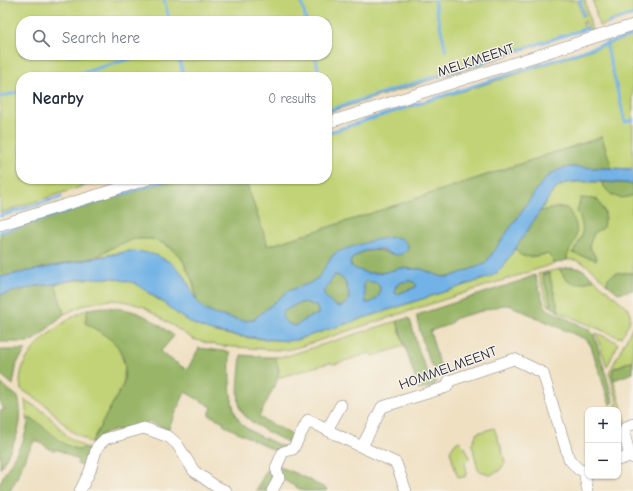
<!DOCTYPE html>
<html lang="en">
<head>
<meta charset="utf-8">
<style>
  :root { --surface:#fff; --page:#f2f2f3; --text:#1f2937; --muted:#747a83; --line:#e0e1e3 }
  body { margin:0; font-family:"Comic Neue",sans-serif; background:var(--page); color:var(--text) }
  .controls { position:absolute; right:12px; bottom:12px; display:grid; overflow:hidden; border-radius:8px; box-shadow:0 1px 3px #0004 }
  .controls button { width:36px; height:36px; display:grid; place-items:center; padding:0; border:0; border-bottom:1px solid var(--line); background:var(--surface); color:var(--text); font:20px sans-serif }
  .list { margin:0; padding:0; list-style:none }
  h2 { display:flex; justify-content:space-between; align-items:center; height:52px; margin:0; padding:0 16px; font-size:17px }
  h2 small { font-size:13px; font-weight:400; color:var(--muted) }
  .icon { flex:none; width:22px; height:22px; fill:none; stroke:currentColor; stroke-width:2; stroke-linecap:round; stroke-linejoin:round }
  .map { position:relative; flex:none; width:633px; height:491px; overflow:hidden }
  .search { position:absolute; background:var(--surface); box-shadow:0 1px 3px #0004; left:16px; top:16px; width:316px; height:44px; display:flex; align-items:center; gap:10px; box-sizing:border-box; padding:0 14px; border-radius:16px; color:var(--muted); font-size:15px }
  .panel { position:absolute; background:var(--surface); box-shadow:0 1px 3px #0004; left:16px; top:72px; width:316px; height:112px; border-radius:16px }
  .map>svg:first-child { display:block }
  .green { fill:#c1d376; stroke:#727a58; fill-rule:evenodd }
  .forest { fill:#98b567; stroke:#5d6c51 }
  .water { fill:#72b2e6; stroke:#4a6a90; fill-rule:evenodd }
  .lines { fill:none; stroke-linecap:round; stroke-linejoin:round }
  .stream { stroke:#72b2e6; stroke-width:3 }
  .street-casing { stroke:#88817e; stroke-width:12 }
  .street { stroke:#fff; stroke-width:11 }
  .labels { text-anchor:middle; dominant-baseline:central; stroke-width:3; stroke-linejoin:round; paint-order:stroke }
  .street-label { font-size:14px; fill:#22223b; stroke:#f7f3e8 }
</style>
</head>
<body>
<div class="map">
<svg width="633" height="491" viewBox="0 0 633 491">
  <rect width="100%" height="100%" fill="#f7f3e8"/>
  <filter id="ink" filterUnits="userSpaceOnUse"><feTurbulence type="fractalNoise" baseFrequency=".025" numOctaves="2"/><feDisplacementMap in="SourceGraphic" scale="8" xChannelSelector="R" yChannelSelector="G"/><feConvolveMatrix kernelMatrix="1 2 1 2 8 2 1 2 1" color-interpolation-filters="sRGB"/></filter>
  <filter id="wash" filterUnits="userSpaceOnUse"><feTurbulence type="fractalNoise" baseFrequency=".012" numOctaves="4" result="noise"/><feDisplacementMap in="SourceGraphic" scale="16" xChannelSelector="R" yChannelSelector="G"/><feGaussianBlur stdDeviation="0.9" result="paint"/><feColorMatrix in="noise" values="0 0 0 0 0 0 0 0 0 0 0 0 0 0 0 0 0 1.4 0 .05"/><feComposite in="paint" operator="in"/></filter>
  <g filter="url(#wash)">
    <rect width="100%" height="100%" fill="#efe0c2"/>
    <g class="green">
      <path d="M 0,0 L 578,0 L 582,17 L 585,16 L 581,0 L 585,0 L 592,31 L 589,36 L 586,21 L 583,22 L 585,29 L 482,64 L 329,112 L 331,118 L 327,119 L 327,77 L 21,77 L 21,179 L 105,179 L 0,213 ZM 21,21 L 327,21 L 327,55 L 21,55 Z"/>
      <path d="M 593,0 L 633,0 L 633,16 L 599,26 Z"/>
      <path d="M 633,36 L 633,169 L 612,168 L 601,137 L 354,219 L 268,246 L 245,179 L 327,179 L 327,132 L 486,84 Z"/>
      <path d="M 569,182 L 601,182 C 609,195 618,201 633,195 C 633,203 631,218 633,224 L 633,273 L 624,273 L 608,278 L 607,284 C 595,273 585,258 567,260 L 567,255 L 573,243 L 560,207 L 540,211 C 549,197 553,188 569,182 ZM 603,208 L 605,213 L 605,218 L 594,233 L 589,246 L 597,259 L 572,253 C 583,237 587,229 577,211 Z"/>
      <path d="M 135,239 C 141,239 148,238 154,240 C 184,249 192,274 197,302 L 184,275 L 130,251 L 96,257 L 115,246 Z"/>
      <path d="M 515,248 L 521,255 L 529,257 L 547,254 C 551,257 553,259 553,264 L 302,346 L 287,350 L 277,350 L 222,346 L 207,343 L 193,339 L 144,307 L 128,302 L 115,300 L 101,301 L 87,304 L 64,314 L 55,284 C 80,279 109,274 134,282 C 140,285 146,291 151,295 C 155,298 160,300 164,303 C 174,311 182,319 194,324 C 215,336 271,342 296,340 L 490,277 C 502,270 508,259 515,248 Z"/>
      <path d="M 560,269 C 567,287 578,286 594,279 L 629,309 C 633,320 627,327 621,337 L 618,337 L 559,312 L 549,273 L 542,275 L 551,303 L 550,306 L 548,305 L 538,274 Z"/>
      <path d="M 87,309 L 88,309 L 85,323 L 111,338 L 118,347 L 125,366 L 123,385 L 91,443 L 70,430 L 48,407 L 21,389 C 13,354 60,323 87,309 Z"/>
      <path d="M 397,321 L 404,346 L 374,356 L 369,353 L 335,364 L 329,363 L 277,378 L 279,370 L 275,357 L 287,356 Z"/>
      <path d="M 633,326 L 633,360 L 614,368 L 612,375 L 627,425 L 622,423 C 619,417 618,412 616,408 L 617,400 L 609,373 Z"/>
      <path d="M 596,333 L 615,341 L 618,344 L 607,367 Z"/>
      <path d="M 25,400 L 47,414 L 67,436 L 84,447 L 82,450 C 63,448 47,430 32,419 L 27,418 Z"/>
      <path d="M 494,428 L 503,453 L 505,463 L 499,471 L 490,475 L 478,470 L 472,444 L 477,433 Z"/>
      <path d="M 459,441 L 465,447 L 470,458 L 465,463 L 467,473 L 465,477 L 458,477 C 454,468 453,460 450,451 L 454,444 Z"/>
    </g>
    <g class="forest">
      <path d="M 602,137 L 612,168 L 569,167 L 549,175 L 540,185 L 485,264 L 450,277 L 442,277 L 421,269 L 401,268 L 382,273 L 367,273 L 356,269 L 351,266 L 350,262 C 359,249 377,248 390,254 L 401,239 L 333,255 L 318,278 L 308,284 L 288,291 L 253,320 L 244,321 L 214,314 L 204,309 L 197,302 L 194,284 L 181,257 L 169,246 L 152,239 L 135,239 L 115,246 L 96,257 L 0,277 L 0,233 L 175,179 L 245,179 L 268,246 L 354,219 Z"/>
      <path d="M 601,182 L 633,184 L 633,195 C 617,202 609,195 601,182 Z"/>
      <path d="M 581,198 L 597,199 L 605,213 L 603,228 L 594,233 L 589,246 L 597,260 L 572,253 C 583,239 586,227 577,211 Z"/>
      <path d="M 560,207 L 567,208 C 575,219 580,230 574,243 C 570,250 567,253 567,260 L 553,264 C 553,259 551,257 547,254 L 529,257 L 520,255 L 515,248 L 540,211 Z"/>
      <path d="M 571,267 L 582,269 L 594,279 C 578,286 567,287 560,269 Z"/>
      <path d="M 549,273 L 559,312 L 550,306 L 551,303 L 542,275 Z"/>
      <path d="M 616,273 L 633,273 L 633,290 L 618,293 L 607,284 L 608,278 Z"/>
      <path d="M 335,275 C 345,275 351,292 348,301 C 346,304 343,305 340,307 C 333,305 324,299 323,291 Z"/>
      <path d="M 535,275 L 544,304 L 547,309 L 590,330 L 594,334 L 612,396 L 613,402 L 610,405 L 591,346 L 587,340 L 509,305 L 503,305 L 456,318 L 448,325 L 430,331 L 439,362 L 446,373 L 441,375 C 427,368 421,334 417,319 L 417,315 L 520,281 Z"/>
      <path d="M 366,281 L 378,283 C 383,293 378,299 369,303 L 366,303 C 366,298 363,287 364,283 Z"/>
      <path d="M 409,281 L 414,282 L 416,284 L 416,287 L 397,294 L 395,293 L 396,286 L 402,282 Z"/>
      <path d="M 55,284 L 64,314 L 37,338 L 29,342 L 0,342 L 0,295 L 37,286 Z"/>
      <path d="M 305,302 L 316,306 L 318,310 L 318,315 L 304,319 L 301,323 L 295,326 C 288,324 285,322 282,317 L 283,312 L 297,304 Z"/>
      <path d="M 104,307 C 138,309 148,316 174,336 L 160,352 L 187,370 L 199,348 L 230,352 C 230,373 227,413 245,427 C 256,435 271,441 284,447 L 275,479 L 269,491 L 256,491 L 276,451 L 223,425 L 224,422 L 209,415 L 212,407 L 185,392 L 168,430 L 149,422 L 102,434 L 96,446 L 91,443 L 123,385 C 131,348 113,340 85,323 L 88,309 Z"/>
      <path d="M 408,318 L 410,320 C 416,338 421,369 436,381 L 434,386 L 419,390 L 397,321 Z"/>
      <path d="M 0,350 L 26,350 L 17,363 L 13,385 L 0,374 Z"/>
      <path d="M 241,355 L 266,357 L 275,357 L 279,370 L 277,381 L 259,417 L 296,437 L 291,444 C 278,437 244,422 240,408 C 236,392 240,371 241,355 Z"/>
      <path d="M 633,360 L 633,373 L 614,380 L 612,375 L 613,369 Z"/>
      <path d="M 0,383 L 18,397 C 26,427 13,444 0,469 L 0,411 L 5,409 L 0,405 Z"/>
      <path d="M 27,418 C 48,424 59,448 81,450 L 84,447 L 91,451 L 85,467 L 77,464 L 78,460 L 59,450 L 52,450 L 35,440 C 24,457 20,474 10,491 L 0,491 L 0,482 L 23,441 L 28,424 Z"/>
      <path d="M 280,467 L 291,471 L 327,489 L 326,491 L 303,491 L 282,479 Z"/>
    </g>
    <path class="water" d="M 569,167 L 633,169 L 633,184 C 622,182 578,180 567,183 C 562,184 558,187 554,190 L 503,267 L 498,272 L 490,277 L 296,340 L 287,341 L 239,336 L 211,331 L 195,325 L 177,314 L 164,303 L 135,283 L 112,278 L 78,279 L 55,284 L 37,286 L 0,295 L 0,277 L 130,251 L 143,252 L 156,255 L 170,262 L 184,275 L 197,302 L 204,309 L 214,314 L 244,321 L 253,320 L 288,291 L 308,284 L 318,278 L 333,255 L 337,252 C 350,248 390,232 401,239 C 404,240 406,243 408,245 L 407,251 C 404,252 401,255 398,255 C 392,255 388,252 382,250 C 372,247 356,252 350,262 L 351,266 L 356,269 L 367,273 L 382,273 L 401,268 L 412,269 L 421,269 L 442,277 L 450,277 L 485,264 L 540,185 C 550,174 555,170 569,167 ZM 335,275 C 345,275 351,293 348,301 C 346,304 343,305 340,307 L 334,305 L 324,295 L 324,291 ZM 366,281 L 378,283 C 383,293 378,299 369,303 L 366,303 C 366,298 363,287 364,283 ZM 409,281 L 414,282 L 416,284 L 416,287 L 397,294 L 395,293 L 396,286 L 402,282 ZM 305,302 L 316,306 L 318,310 L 318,315 C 303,316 306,321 295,326 C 288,324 285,322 282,317 L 283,312 L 297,304 Z"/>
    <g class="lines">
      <g class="stream">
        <path d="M 164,0 L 170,21"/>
        <path d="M 301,0 L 306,21"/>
        <path d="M 434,0 L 446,51"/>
        <path d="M 580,0 L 583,16"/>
        <path d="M 608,23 L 633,14"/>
        <path d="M 606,43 L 625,122 L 633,120"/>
        <path d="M 178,55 L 184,77"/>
        <path d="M 315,55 L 320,77"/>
        <path d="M 68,77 L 143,55"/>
        <path d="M 0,97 L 21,91"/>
        <path d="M 327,104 L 329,110 L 588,28"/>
        <path d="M 327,133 L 633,35"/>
        <path d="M 81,184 L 98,179"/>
        <path d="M 0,216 L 61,197"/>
        <path d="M 0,232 L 164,181"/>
      </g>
    </g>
  </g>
  <g filter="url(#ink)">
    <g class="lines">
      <defs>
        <g id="street">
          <path d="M 327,123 L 633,25"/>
          <path d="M 0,225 L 149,179"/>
          <path d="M 341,405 L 327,430 L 362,447"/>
          <path d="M 633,424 L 626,427 L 624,433 L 630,456 L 633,458"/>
          <path d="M 618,460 L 630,456"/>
          <path d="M 588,472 L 585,477 L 588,491"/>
          <path d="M 80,491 L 90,471 L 97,447 L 105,439 L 144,428 L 169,437 L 177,444 L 194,471 L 215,486 L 226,491"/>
          <path d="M 272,491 L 279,478 L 276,468 L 283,452 L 293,449 L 308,420 L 327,430"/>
          <path d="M 406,491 L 396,463 L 362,447 L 382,407 L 447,387 L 449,381 L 514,359 L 543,373 L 569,459 L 578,469 L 588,472"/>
        </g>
      </defs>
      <use href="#street" class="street-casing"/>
      <use href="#street" class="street"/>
    </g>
  </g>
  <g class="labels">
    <g class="street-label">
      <text transform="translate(476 60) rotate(-18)">MELKMEENT</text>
      <text transform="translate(448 368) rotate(-20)">HOMMELMEENT</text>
    </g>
  </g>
</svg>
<div class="controls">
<button>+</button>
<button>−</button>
</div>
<div class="search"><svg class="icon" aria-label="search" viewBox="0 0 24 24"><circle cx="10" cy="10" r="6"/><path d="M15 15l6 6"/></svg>Search here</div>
<section class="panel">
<h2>Nearby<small>0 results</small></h2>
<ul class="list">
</ul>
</section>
</div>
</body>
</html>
